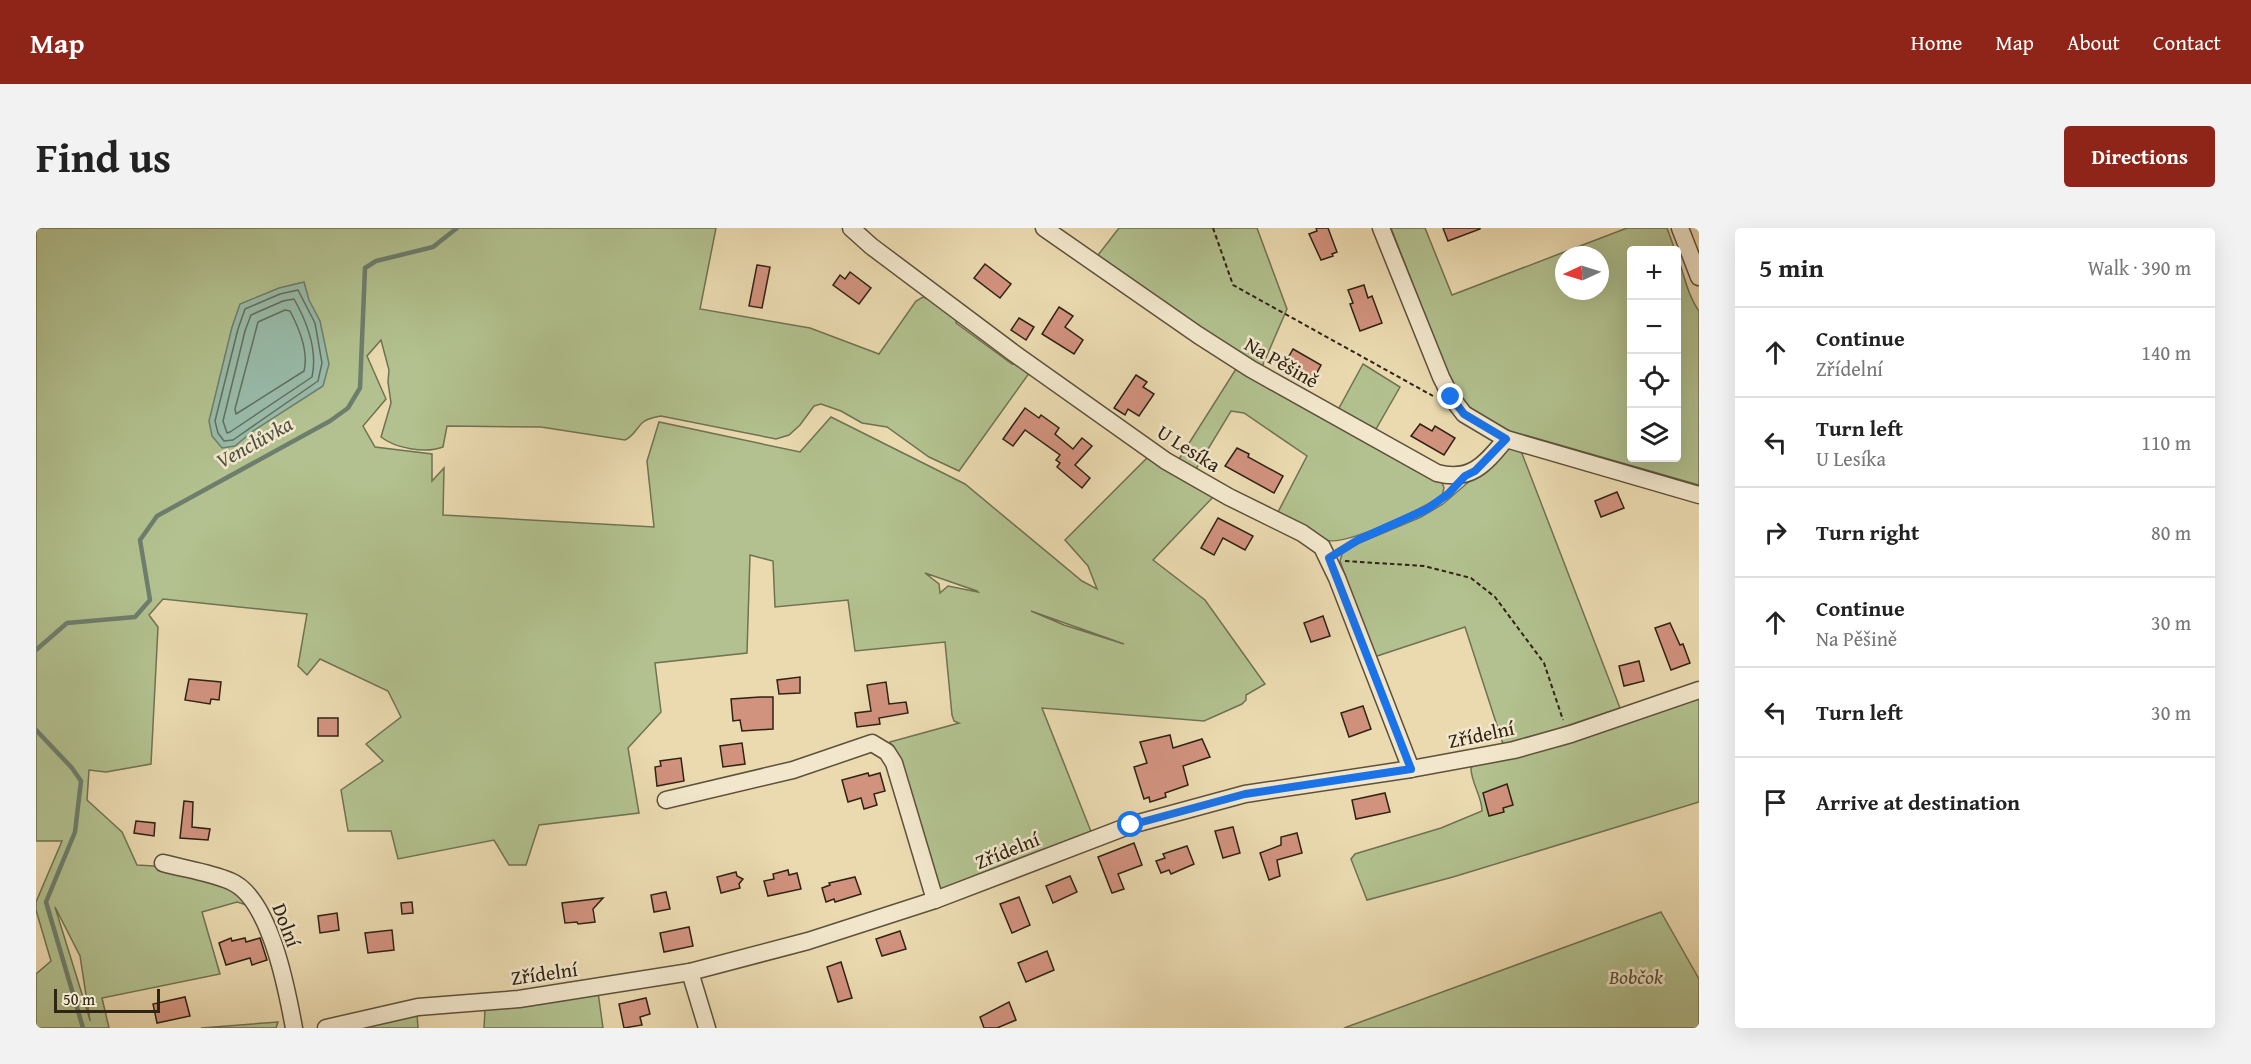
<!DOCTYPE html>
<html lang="en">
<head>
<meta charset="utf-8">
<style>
  :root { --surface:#fff; --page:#f2f2f2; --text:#222; --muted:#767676; --line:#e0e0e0; --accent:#8f2418 }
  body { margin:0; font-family:"Gentium Book Plus",serif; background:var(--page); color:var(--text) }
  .controls { position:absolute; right:18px; top:18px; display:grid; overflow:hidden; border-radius:6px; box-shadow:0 6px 24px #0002 }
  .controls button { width:54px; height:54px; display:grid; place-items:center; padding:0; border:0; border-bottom:2px solid var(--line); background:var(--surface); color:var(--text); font:30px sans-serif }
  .compass { position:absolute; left:1519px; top:18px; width:54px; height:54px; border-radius:50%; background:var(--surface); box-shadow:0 6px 24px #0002; rotate:266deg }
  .scale { position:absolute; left:18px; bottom:15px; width:106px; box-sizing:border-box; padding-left:6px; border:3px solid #2f2314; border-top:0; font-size:16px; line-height:21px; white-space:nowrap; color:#2f2314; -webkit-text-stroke:4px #f2e7cc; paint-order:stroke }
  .stop { position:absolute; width:18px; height:18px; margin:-14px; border:4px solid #1a73e8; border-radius:50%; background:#fff }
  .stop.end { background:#1a73e8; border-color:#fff; box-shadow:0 2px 6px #0008 }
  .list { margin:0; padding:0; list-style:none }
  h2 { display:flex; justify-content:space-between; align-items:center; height:78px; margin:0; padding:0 24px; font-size:26px }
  h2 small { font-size:20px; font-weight:400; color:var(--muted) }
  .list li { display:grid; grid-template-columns:39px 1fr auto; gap:18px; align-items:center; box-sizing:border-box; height:90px; padding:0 24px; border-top:2px solid var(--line) }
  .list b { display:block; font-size:22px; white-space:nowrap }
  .list p { margin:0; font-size:20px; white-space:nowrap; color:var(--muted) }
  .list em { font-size:20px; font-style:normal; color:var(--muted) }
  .icon { flex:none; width:33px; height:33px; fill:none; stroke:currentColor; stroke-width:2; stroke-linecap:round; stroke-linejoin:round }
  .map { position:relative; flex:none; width:1663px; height:800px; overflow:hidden; border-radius:6px }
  header { display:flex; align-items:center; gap:36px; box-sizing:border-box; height:84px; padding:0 30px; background:var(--accent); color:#fff }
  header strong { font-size:28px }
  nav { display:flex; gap:33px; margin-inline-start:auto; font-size:21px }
  .intro { display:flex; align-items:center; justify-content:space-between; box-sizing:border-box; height:144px; padding:0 36px }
  h1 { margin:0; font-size:42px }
  .button { padding:15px 27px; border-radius:6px; background:var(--accent); color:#fff; font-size:21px; font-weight:700 }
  main { display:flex; gap:36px; padding:0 36px }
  aside { flex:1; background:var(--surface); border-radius:6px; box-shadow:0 6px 24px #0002 }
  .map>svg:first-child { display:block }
  .green { fill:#b2c18f; stroke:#707252; stroke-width:1.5; fill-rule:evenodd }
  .water { fill:#98bba9; stroke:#6e7e6d; stroke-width:1.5 }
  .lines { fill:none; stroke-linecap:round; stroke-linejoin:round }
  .shore { stroke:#646f5e; stroke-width:1.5 }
  .stream { stroke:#6e7e6d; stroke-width:4.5 }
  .building { fill:#d1927e; stroke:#2f2314; stroke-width:1.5 }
  .minor-casing { stroke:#5e513b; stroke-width:19 }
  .path { stroke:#2f2314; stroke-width:2; stroke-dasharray:4.5 3; stroke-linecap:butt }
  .minor { stroke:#f2e7cc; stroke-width:16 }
  .route { stroke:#1a73e8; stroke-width:8 }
  .labels { text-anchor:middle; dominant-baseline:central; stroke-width:5; stroke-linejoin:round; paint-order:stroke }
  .street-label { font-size:20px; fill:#2f2314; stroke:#f2e7cc }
  .park-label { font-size:20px; font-style:italic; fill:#504a33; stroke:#f2e7cc }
  .water-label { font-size:21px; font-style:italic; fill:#4e5141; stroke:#f2e7cc }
</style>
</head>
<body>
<header>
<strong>Map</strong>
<nav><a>Home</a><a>Map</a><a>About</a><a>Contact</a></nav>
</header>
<div class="intro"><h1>Find us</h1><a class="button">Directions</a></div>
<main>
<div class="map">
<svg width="1663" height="800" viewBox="0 0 1663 800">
  <rect width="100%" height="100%" fill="#ebdab0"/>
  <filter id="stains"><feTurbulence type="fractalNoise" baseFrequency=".00333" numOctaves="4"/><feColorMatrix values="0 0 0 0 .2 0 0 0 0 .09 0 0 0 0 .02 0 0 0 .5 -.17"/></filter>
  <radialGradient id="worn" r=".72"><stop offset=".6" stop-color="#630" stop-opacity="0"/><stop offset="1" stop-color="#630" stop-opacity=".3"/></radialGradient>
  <g class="green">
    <path d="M 0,0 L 680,0 L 664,81 L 774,100 L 843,126 L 880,73 L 887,69 L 892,71 L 921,91 L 920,95 L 976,136 L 983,136 L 994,144 L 923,243 L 893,229 L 851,199 L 826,195 L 805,183 L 785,176 L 778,178 L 764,197 L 753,207 L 740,211 L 625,188 C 619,189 611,190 606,195 C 600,201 598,208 589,212 L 505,199 L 411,198 L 407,219 C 389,226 359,220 345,209 L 355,175 L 352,154 L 353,142 L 345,112 L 331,128 L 350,171 L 327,198 L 339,219 L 396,226 L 396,253 L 408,240 L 407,287 L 618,299 L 611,233 L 623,194 L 764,224 L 795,189 L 929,256 L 1046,353 L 1061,361 L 1052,338 L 1029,312 L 1114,227 L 1179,267 L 1117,332 L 1169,372 L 1229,456 L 1210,467 L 1210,472 L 1206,476 L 1168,493 L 1006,480 L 1056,606 L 905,665 L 860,527 L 854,514 L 923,495 L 918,493 L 916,487 L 909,414 L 819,423 L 812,372 L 739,379 L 737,333 L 714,327 L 711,425 L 619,435 L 625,484 L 592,520 L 603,585 L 503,597 L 490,637 L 473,637 L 458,612 L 362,631 L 355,603 L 312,603 L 305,562 L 347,533 L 330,516 L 365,489 L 352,463 L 284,431 L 271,447 L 262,438 L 271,386 L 127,371 L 113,387 L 122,399 L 115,536 L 70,544 L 53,542 L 51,572 L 86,604 L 101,637 L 118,638 L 193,660 L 214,678 L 201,674 L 166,684 L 184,746 L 66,770 L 73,800 L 0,800 L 0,746 L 15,733 L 0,682 L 0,674 L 26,613 L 0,613 ZM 889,345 L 941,363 L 942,364 L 912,358 L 904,365 L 903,356 ZM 995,383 L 1088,416 L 1028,397 ZM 19,679 L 44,728 L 54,793 L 54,792 Z"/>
    <path d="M 1083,0 L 1221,0 L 1251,81 L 1226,139 L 1059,31 Z"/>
    <path d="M 1355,0 L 1389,0 L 1416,67 L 1591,0 L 1631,0 L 1639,22 L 1596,22 L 1596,230 L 1640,230 L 1641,26 C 1647,44 1652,68 1663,83 L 1663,257 L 1471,202 L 1436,182 L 1423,169 L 1415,154 ZM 1528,27 L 1564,27 L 1564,63 L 1528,63 Z"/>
    <path d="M 1327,136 L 1364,159 L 1340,201 L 1302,182 Z"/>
    <path d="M 1200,141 L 1406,254 L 1408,260 L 1406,268 C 1386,280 1310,319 1290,312 C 1273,306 1257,294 1241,286 L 1271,228 L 1208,185 L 1195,183 L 1160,241 L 1143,231 Z"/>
    <path d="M 1477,220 L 1485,223 L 1584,480 L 1468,519 L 1429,399 L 1338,429 L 1304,333 L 1306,326 L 1314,319 L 1385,289 L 1407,276 L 1471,221 Z"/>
    <path d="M 1663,470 L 1663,574 L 1417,649 L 1331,672 L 1315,631 L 1319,626 L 1405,600 L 1446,583 C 1446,568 1435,555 1435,540 L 1441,535 Z"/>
    <path d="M 1625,684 L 1663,751 L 1663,800 L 1308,800 Z"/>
    <path d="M 562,764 L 567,800 L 448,800 L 449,781 Z"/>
    <path d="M 381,786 L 382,800 L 307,800 Z"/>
    <path d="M 242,794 L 240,800 L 165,800 Z"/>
  </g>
  <path class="water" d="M 268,54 L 273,72 L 284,93 L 293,136 L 287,158 L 217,203 L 199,218 L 186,220 L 176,208 L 173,193 L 196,99 L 204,76 L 243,60 Z"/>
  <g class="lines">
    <g class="shore">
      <path d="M 262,62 L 279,95 L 286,135 L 282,153 L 197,212 L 188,213 L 182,205 L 179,193 L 202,101 L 209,81 L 244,66 Z"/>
      <path d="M 258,71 C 271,94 282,122 276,149 L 194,204 L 191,205 L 187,193 L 209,103 L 215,87 L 247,73 Z"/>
      <path d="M 249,82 L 254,83 C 263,100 273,123 268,143 L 200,186 L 199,181 L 222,94 Z"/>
    </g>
    <g class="stream">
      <path d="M 0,422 L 31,395 L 99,389 L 114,372 L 104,312 L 121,288 L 294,193 L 312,180 L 324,160 L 329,40 L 340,33 L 397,19 L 421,0"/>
      <path d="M 0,502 L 36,540 L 45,553 L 39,604 L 10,674 L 47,800"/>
    </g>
  </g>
  <g class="building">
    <path d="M 1280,0 L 1292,0 L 1301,24 L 1296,26 L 1297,28 L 1285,32 L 1273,6 L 1281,3 Z"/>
    <path d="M 1407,0 L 1444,0 L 1444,1 L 1412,13 Z"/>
    <path d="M 949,36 L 975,56 L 964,70 L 938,50 Z"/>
    <path d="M 721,37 L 734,39 L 726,80 L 713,78 Z"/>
    <path d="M 814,44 L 835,60 L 823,76 L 797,57 L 804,47 L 809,51 Z"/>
    <path d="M 1328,57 L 1332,70 L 1336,68 L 1346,95 L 1324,103 L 1314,76 L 1317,75 L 1312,62 Z"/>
    <path d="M 1023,79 L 1037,88 L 1029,99 L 1047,112 L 1038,126 L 1006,106 Z"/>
    <path d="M 983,90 L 998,99 L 990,112 L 975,102 Z"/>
    <path d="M 1257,121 L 1285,137 L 1276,154 L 1247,139 Z"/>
    <path d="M 1100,147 L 1111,154 L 1107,159 L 1118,166 L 1103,188 L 1092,181 L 1089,187 L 1078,180 Z"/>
    <path d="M 989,180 L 1003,190 L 1005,187 L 1023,200 L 1019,206 L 1037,221 L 1046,210 L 1056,218 L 1039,237 L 1054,250 L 1046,260 L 1021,239 L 1024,235 L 1020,232 L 1024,227 L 989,202 L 977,218 L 967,211 Z"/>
    <path d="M 1384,196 L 1396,203 L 1399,198 L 1419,210 L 1408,227 L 1375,208 Z"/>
    <path d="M 1201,220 L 1213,226 L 1212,229 L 1247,248 L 1238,265 L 1189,238 Z"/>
    <path d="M 1581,264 L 1588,280 L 1565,289 L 1559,273 Z"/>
    <path d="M 1182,290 L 1217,308 L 1209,322 L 1187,310 L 1178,327 L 1165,320 Z"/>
    <path d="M 1287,388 L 1294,408 L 1275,414 L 1268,395 Z"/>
    <path d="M 1634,395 L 1644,417 L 1647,416 L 1654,435 L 1635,442 L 1619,400 Z"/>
    <path d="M 1603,433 L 1608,453 L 1588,458 L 1583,438 Z"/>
    <path d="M 764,449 L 764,465 L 743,466 L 741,452 Z"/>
    <path d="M 153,451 L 185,454 L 183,472 L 175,471 L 174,476 L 149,472 Z"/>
    <path d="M 850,454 L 853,476 L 870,474 L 872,485 L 843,490 L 844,496 L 821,499 L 819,485 L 835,483 L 831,457 Z"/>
    <path d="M 724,469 L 737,469 L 737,501 L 706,503 L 704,492 L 697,493 L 695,471 Z"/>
    <path d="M 1327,478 L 1335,501 L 1313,509 L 1305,485 Z"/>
    <rect x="282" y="490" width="20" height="18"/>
    <path d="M 1134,507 L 1137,520 L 1166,511 L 1174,529 L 1147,538 L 1152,557 L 1129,565 L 1130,569 L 1114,574 L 1113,569 L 1108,571 L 1098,539 L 1111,535 L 1104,514 Z"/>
    <path d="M 706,515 L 709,536 L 687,539 L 684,518 Z"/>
    <path d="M 645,530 L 648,553 L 621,558 L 619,539 L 625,538 L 624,533 Z"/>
    <path d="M 832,545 L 833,548 L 844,545 L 849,563 L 838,566 L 841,577 L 828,581 L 825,570 L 812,574 L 806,552 Z"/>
    <path d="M 1471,556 L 1477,577 L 1467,580 L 1468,584 L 1453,588 L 1447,565 Z"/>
    <path d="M 1349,565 L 1354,584 L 1320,591 L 1316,572 Z"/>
    <path d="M 148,573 L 157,574 L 156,599 L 174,601 L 172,612 L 144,610 Z"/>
    <path d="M 100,593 L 119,595 L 118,608 L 98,605 Z"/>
    <path d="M 1197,599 L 1204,625 L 1187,630 L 1179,603 Z"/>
    <path d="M 1261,605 L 1266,625 L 1241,632 L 1244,648 L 1233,652 L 1224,625 L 1245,617 L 1245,609 Z"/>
    <path d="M 1098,615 L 1106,637 L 1082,646 L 1088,661 L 1076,665 L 1062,629 Z"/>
    <path d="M 1151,618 L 1158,636 L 1135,646 L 1133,642 L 1125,645 L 1120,633 L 1129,630 L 1127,626 Z"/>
    <path d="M 752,642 L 753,647 L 761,645 L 765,661 L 732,668 L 728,653 L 738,651 L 737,646 Z"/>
    <path d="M 700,644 L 701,648 L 707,651 L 703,656 L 704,660 L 685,665 L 681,649 Z"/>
    <path d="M 1034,648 L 1041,664 L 1017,675 L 1010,658 Z"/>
    <path d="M 819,649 L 825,666 L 799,674 L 798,671 L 790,674 L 786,660 L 794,657 L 793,655 Z"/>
    <path d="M 630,664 L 634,681 L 618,684 L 615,667 Z"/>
    <path d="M 983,669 L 994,697 L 976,705 L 964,676 Z"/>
    <path d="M 567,670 L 557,681 L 559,694 L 542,696 L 541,694 L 529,695 L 526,675 Z"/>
    <path d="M 376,674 L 377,685 L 366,686 L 365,675 Z"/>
    <path d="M 301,685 L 303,702 L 284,705 L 282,688 Z"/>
    <path d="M 653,699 L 657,718 L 628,724 L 624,705 Z"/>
    <path d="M 356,702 L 358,722 L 332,725 L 329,705 Z"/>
    <path d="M 864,703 L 870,721 L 846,728 L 840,711 Z"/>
    <path d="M 195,710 L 196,713 L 209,710 L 210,714 L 224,710 L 231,732 L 216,737 L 214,730 L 190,737 L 183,715 Z"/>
    <path d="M 1011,723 L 1018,742 L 990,754 L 982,735 Z"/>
    <path d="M 805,734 L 816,770 L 802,774 L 791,739 Z"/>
    <path d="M 149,769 L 154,788 L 121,795 L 117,776 Z"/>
    <path d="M 610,770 L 614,786 L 604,789 L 606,797 L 588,800 L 583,776 Z"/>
    <path d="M 973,774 L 980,792 L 961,800 L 948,800 L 944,789 Z"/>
  </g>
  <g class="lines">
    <defs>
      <g id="minor">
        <path d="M 815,0 L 835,18 L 979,126 L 1130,233 L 1193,269 L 1266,305 L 1286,319 L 1301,350 L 1375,541"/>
        <path d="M 1008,0 L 1162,107 L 1215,141 L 1401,245 C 1435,254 1449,236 1470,211"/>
        <path d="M 1345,0 L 1405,149 L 1415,169 L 1428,186 L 1470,211 L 1663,267"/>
        <path d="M 1644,0 L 1663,49"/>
        <path d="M 630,572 L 757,542 L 836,515 L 851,524 L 858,535 L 899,672"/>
        <path d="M 127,635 C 149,641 173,644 194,653 C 234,669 251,762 258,800"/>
        <path d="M 654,744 L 671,800"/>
        <path d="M 290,800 L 382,779 L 483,771 L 654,744 L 772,713 L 899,672 L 1095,597 L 1209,566 L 1375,541 L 1478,522 L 1535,506 L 1663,462"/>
      </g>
    </defs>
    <use href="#minor" class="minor-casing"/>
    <g class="path">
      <path d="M 1177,0 L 1197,57 L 1397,168"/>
      <path d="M 1304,323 C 1338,302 1387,291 1415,263"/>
      <path d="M 1309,333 L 1388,338 L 1435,350 L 1459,369 L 1508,435 L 1527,492"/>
    </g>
    <use href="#minor" class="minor"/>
  </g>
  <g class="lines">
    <path class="route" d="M 1095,597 L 1209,566 L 1375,541 L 1293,330 L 1322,312 L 1391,281 L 1412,266 L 1429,248 L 1439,243 L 1470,211 L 1428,186 L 1415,169"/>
  </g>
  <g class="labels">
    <g class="street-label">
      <text transform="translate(1246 134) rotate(30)">Na Pěšině</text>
      <text transform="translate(1153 220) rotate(32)">U Lesíka</text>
      <text transform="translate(1445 506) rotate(-12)">Zřídelní</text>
      <text transform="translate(971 622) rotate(-22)">Zřídelní</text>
      <text transform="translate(251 697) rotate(69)">Dolní</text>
      <text transform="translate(508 745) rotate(-8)">Zřídelní</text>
    </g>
    <g class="park-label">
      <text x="1600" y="748">Bobčok</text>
    </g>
    <g class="water-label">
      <text transform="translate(218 214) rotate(-29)">Venclůvka</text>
    </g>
  </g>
  <rect width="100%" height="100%" filter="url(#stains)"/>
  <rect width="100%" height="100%" fill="url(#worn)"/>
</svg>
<div class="controls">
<button>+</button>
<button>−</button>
<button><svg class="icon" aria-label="locate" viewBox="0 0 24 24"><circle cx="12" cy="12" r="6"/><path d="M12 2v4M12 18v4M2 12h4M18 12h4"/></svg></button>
<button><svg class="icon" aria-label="layers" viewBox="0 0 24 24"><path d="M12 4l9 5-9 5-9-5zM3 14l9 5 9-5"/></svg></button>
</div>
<svg class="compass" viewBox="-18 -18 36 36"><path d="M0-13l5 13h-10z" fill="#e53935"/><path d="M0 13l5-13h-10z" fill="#767676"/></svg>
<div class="scale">50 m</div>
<div class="stop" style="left:1095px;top:597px"></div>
<div class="stop end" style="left:1415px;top:169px"></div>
</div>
<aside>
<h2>5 min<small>Walk · 390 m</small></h2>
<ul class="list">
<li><svg class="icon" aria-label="ahead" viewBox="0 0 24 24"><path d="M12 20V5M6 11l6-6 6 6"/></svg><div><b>Continue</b><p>Zřídelní</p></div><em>140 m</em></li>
<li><svg class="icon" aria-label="left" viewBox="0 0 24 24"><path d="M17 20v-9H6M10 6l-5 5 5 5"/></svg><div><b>Turn left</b><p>U Lesíka</p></div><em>110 m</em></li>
<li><svg class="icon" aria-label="right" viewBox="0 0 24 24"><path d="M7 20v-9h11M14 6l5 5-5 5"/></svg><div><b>Turn right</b></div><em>80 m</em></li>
<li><svg class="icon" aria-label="ahead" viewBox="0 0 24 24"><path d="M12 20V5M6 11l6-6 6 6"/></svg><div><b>Continue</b><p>Na Pěšině</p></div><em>30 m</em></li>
<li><svg class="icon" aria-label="left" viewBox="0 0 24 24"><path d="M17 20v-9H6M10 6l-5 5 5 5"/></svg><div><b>Turn left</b></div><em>30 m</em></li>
<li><svg class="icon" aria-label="arrive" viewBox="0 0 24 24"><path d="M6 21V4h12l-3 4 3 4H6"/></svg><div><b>Arrive at destination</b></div></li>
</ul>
</aside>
</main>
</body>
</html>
